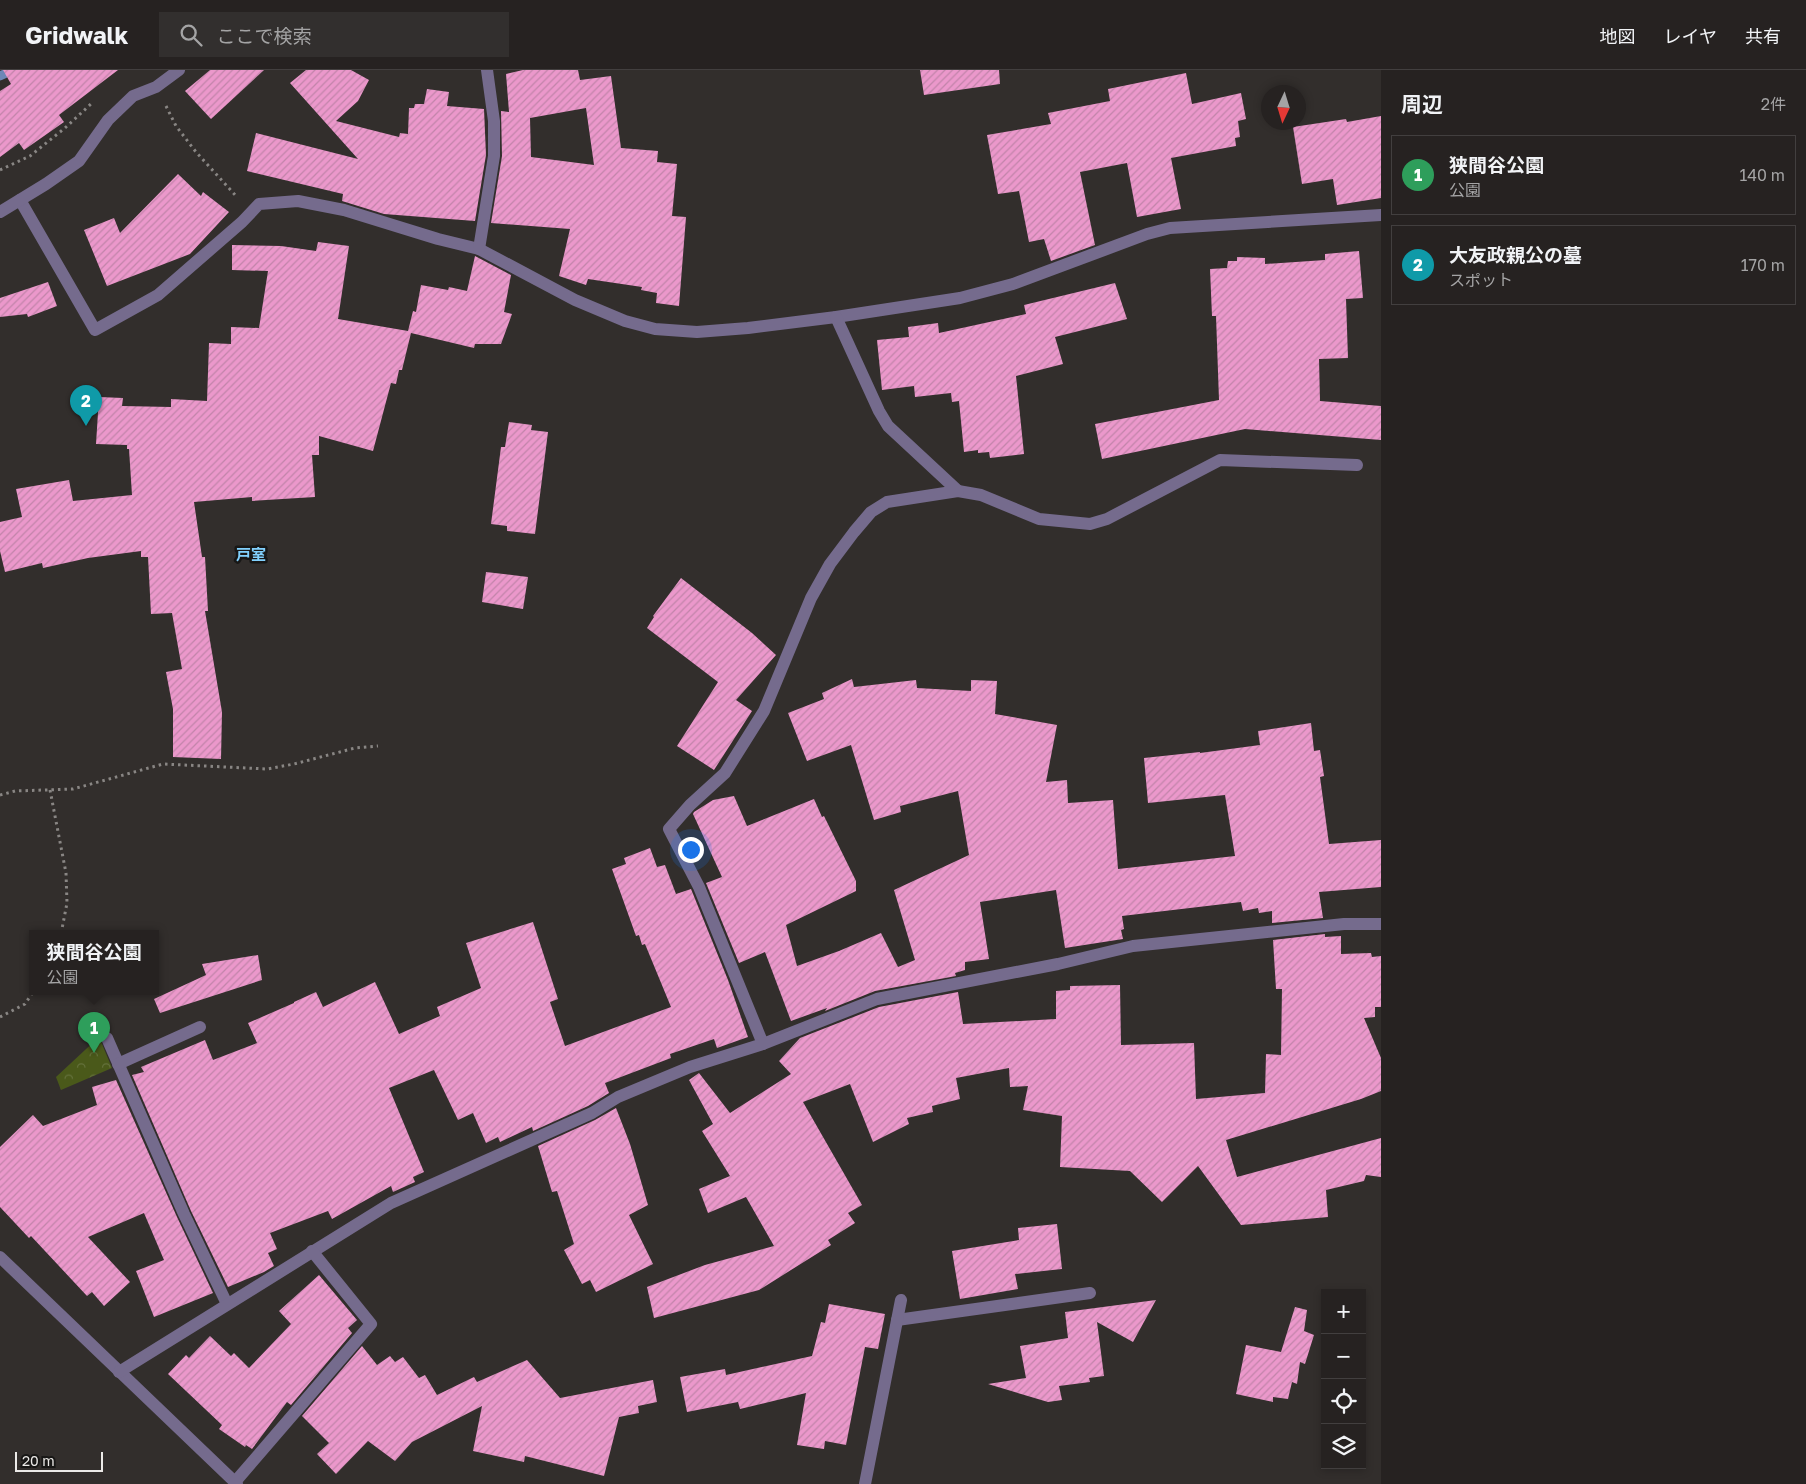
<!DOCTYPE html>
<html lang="ja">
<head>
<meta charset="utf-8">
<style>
  :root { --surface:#262221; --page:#322f2e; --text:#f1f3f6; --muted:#a4a4a5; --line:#423f3f; --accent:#6cc3f2 }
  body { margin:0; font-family:"Golos Text","Noto Sans JP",sans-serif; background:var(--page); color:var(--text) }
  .controls { position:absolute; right:15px; bottom:15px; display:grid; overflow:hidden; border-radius:0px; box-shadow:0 2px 8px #0003 }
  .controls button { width:45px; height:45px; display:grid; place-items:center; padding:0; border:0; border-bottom:1px solid var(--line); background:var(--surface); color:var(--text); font:25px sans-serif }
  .compass { position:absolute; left:1261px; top:15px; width:45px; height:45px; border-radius:50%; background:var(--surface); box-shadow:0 2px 8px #0003; rotate:184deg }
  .scale { position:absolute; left:15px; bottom:12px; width:88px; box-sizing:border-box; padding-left:5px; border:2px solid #eceae8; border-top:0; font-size:14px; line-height:18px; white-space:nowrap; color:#eceae8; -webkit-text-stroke:4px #181716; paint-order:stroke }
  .you { position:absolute; left:690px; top:779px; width:18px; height:18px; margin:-12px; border:4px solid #fff; border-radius:50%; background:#1a73e8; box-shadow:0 0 0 8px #1a73e833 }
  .badge { display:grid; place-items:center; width:32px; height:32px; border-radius:50%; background:var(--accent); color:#fff; font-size:16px; font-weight:700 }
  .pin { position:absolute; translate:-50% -41px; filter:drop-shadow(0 1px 2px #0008) }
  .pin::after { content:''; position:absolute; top:26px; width:18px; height:15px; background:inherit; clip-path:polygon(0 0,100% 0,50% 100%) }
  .popup { position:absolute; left:29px; top:860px; width:130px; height:65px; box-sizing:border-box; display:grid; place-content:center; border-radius:0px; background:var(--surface); filter:drop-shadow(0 1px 4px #0005); font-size:16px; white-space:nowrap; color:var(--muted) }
  .popup b { font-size:19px; color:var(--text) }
  .popup::after { content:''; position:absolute; left:50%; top:100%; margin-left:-10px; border:10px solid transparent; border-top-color:var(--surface) }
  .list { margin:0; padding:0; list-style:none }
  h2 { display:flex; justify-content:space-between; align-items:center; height:65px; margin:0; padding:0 20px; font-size:21px }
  h2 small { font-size:16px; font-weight:400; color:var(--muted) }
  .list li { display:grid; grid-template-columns:32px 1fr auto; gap:15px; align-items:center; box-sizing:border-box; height:80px; margin:0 10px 10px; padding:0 10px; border:1px solid var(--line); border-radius:0px }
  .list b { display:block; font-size:19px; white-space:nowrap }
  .list p { margin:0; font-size:16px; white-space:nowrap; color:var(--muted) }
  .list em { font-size:16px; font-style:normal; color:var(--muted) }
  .icon { flex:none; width:28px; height:28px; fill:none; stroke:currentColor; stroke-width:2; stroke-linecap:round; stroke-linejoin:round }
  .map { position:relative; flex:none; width:1381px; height:1414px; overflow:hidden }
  header { display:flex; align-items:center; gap:30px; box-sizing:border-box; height:70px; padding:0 25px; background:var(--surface); border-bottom:1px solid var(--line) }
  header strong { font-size:24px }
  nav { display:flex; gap:28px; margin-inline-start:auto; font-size:18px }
  .search { width:350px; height:45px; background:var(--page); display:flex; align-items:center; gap:12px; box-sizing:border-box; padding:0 18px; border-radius:0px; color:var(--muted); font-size:19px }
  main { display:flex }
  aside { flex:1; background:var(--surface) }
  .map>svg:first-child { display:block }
  .park { fill:url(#park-crowns) }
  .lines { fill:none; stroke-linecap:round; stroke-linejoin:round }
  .stream { stroke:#6d87b6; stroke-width:9 }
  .building { fill:url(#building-hatch); fill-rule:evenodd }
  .path { stroke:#898684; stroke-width:3; stroke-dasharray:2.5 4; stroke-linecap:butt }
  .street { stroke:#756b8d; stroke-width:12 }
  .labels { text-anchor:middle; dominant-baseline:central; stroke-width:5; stroke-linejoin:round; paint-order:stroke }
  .neighbourhood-label { font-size:15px; font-weight:bold; fill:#82d1fe; stroke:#181716 }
</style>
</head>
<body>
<header>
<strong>Gridwalk</strong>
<div class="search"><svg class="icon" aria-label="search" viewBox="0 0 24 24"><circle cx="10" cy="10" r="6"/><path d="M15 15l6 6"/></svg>ここで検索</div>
<nav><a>地図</a><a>レイヤ</a><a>共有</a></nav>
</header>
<main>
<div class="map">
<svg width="1381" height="1414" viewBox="0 0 1381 1414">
  <defs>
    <pattern id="park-crowns" width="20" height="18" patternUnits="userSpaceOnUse" patternTransform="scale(1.25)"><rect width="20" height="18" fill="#4a591a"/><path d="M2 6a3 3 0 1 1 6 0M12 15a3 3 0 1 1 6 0" fill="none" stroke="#64713b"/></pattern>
    <pattern id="building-hatch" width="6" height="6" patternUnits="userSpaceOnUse" patternTransform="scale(1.25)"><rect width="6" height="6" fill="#eb98cb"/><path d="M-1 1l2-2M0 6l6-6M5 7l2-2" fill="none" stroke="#c284aa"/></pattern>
  </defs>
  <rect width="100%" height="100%" fill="#322e2c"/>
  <path class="park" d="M 99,967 L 112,998 L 61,1020 L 56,1007 Z"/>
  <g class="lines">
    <path class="stream" d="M 0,6 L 13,0"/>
  </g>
  <g class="building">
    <path d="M 3,0 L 118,0 L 59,45 L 64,52 L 24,80 L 19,73 L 0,87 L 0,21 L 11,14 Z"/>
    <path d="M 210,0 L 264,0 L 211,49 L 185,21 Z"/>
    <path d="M 306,0 L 351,0 L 369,10 L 358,31 L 336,51 L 399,67 L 400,63 L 408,64 L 409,38 L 414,38 L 415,34 L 424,34 L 427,19 L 449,22 L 447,36 L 484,39 L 486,85 L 475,151 L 384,144 L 342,131 L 343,124 L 247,101 L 256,63 L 358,89 L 290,13 Z"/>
    <path d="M 523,0 L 578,0 L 580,10 L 611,6 L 621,78 L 658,81 L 657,92 L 677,94 L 672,146 L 686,147 L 679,236 L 656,233 L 657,223 L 641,220 L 642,217 L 588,209 L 586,215 L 559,206 L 570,159 L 491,153 L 502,86 L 501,41 L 509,42 L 506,4 ZM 586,38 L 594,95 L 531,87 L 530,48 Z"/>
    <path d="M 920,0 L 999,0 L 1000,14 L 924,25 Z"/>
    <path d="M 1186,3 L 1192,34 L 1241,23 L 1246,49 L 1238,51 L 1240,67 L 1235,68 L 1236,76 L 1171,88 L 1181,139 L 1137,147 L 1127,93 L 1080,102 L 1095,175 L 1051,191 L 1044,169 L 1029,172 L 1019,121 L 998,124 L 987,65 L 1051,54 L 1048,43 L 1110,31 L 1108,19 Z"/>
    <path d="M 1381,46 L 1381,128 L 1337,135 L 1333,109 L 1302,114 L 1293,57 L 1346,49 L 1347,52 Z"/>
    <path d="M 178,104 L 201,126 L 203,122 L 229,142 L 190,184 L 107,216 L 84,160 L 114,148 L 120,163 Z"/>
    <path d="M 318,172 L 349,176 L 338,249 L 408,261 L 413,241 L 416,242 L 421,215 L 448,220 L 449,217 L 467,221 L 475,186 L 511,205 L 504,242 L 512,244 L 501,274 L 475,274 L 474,278 L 411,263 L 402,300 L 399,300 L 396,314 L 391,313 L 373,381 L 319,366 L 319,385 L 312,385 L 315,427 L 252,431 L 252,427 L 194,432 L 202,487 L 205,487 L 208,541 L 205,541 L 222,642 L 221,689 L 173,687 L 173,639 L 166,602 L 182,599 L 172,543 L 151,544 L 148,487 L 141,487 L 141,481 L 88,488 L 43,498 L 42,493 L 5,502 L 0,481 L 0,452 L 22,447 L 16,419 L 69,410 L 73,431 L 132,425 L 129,379 L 127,379 L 127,375 L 96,374 L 99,327 L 123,328 L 122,336 L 171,337 L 171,329 L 207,331 L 209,273 L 231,274 L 231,257 L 259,258 L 268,201 L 232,200 L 232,175 L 281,176 L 316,181 Z"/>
    <path d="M 1359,181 L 1363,228 L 1346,229 L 1348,288 L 1319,289 L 1320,331 L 1381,336 L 1381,370 L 1245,359 L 1102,389 L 1095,354 L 1219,330 L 1216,246 L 1212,246 L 1210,199 L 1227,198 L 1228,191 L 1237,191 L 1237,187 L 1265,188 L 1265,194 L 1325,190 L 1325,184 Z"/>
    <path d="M 48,212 L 57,236 L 28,247 L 27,244 L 0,247 L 0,228 Z"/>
    <path d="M 1115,213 L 1127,249 L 1055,267 L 1063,294 L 1016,306 L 1024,384 L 990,388 L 989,382 L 978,383 L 978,380 L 964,382 L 959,331 L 952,332 L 951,323 L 915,327 L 914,316 L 882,320 L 877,270 L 909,267 L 908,257 L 938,253 L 939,263 L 1026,244 L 1024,235 Z"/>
    <path d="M 509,352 L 532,355 L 531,360 L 548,362 L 535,464 L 507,461 L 507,456 L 491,454 L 501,377 L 505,377 Z"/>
    <path d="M 486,502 L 528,507 L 523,539 L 482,532 Z"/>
    <path d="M 681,508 L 752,563 L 776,585 L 736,630 L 752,641 L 714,700 L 677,676 L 718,612 L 647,558 L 654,547 L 653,546 Z"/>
    <path d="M 852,609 L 854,617 L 916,610 L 917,618 L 971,621 L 971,610 L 997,611 L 995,644 L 1057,655 L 1046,712 L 1067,710 L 1068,733 L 1113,730 L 1118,799 L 1235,786 L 1225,725 L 1148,733 L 1144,688 L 1200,682 L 1200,683 L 1260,675 L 1258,661 L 1311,653 L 1314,681 L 1320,680 L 1324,706 L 1320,707 L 1329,774 L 1381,770 L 1381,817 L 1319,822 L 1323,848 L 1272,853 L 1272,841 L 1259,843 L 1258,838 L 1243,841 L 1241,832 L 1122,846 L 1124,859 L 1121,860 L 1123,869 L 1065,878 L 1056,820 L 980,832 L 989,889 L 965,892 L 965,900 L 955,903 L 956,906 L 875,921 L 825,941 L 827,938 L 791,951 L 765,882 L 739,893 L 706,813 L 722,807 L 693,744 L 694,742 L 713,730 L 734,726 L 747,756 L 814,729 L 822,747 L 824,746 L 856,811 L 856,821 L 786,855 L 797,896 L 839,881 L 881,863 L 898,897 L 915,890 L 894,820 L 969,785 L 958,721 L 900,736 L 901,742 L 874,750 L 851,675 L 807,691 L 788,643 L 824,629 L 822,623 Z"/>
    <path d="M 650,778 L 657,797 L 665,795 L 676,824 L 691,819 L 728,910 L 748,967 L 717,978 L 714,969 L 670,984 L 671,988 L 605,1013 L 609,1023 L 588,1036 L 533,1061 L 532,1057 L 500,1072 L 498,1067 L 486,1073 L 473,1043 L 458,1050 L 434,1000 L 389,1018 L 424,1102 L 413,1107 L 415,1112 L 393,1122 L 391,1116 L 332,1149 L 328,1141 L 270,1163 L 277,1179 L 268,1183 L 274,1196 L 264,1202 L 228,1217 L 191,1141 L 132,1005 L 144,1002 L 141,997 L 205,970 L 213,990 L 257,973 L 248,953 L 294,933 L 294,932 L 316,922 L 323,937 L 375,912 L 399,964 L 440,946 L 437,937 L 481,918 L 466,873 L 533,852 L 558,929 L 550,932 L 565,976 L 671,937 L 645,874 L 642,875 L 639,865 L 636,866 L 612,799 L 626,794 L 624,788 Z"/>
    <path d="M 1325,864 L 1325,867 L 1341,866 L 1341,884 L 1371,883 L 1372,887 L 1381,886 L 1381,937 L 1375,937 L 1375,947 L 1364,948 L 1381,988 L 1381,1021 L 1361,1029 L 1226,1070 L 1237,1107 L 1381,1068 L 1381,1107 L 1366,1105 L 1364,1111 L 1326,1120 L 1328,1147 L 1241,1155 L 1198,1096 L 1162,1132 L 1130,1101 L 1060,1097 L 1062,1046 L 1023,1040 L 1028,1016 L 1010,1017 L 1009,998 L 956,1008 L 960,1029 L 932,1036 L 933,1042 L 907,1048 L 909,1054 L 873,1072 L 850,1014 L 803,1032 L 862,1135 L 848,1143 L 855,1153 L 828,1170 L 831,1175 L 759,1220 L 654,1248 L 647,1217 L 705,1195 L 774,1176 L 746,1127 L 708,1143 L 699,1119 L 730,1106 L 702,1061 L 713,1054 L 689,1010 L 699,1003 L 730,1043 L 791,1004 L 779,991 L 800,968 L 879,937 L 958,922 L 963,954 L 1056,949 L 1056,921 L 1070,920 L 1070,916 L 1120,915 L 1121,975 L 1194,973 L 1196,1029 L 1265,1023 L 1266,984 L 1281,985 L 1282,919 L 1276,919 L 1273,870 Z"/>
    <path d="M 258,885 L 262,910 L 160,943 L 154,929 L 206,905 L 202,894 Z"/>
    <path d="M 116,1010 L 177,1147 L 213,1223 L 154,1247 L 136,1201 L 164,1190 L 144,1143 L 88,1167 L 130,1212 L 104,1236 L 92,1222 L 87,1226 L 31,1166 L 29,1168 L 0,1137 L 0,1077 L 33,1045 L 43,1056 L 97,1035 L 92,1017 Z"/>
    <path d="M 616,1038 L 630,1074 L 648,1135 L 629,1145 L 653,1194 L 596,1222 L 590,1210 L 582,1214 L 564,1180 L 574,1174 L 557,1121 L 552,1122 L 538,1076 L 595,1050 Z"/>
    <path d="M 1057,1154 L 1062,1199 L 1015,1204 L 1018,1219 L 960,1229 L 952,1181 L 1019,1170 L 1018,1158 Z"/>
    <path d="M 319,1205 L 357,1250 L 348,1258 L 352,1263 L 291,1335 L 287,1332 L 252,1379 L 246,1375 L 245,1377 L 219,1359 L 222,1355 L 168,1304 L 186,1285 L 189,1288 L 210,1266 L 231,1286 L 234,1283 L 249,1298 L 291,1254 L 279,1241 Z"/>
    <path d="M 1156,1230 L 1133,1272 L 1097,1252 L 1104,1306 L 1089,1308 L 1090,1312 L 1059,1316 L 1062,1330 L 1048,1332 L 988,1314 L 1026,1308 L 1020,1276 L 1068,1268 L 1065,1242 Z"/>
    <path d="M 829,1234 L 885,1244 L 878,1279 L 865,1277 L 846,1375 L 825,1371 L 824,1379 L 797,1375 L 806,1323 L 740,1339 L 738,1332 L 687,1342 L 680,1307 L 725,1299 L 726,1305 L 812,1286 L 821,1252 L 825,1253 Z"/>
    <path d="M 1295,1237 L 1307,1240 L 1304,1261 L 1314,1265 L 1305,1294 L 1300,1292 L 1297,1314 L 1292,1312 L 1288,1329 L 1273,1327 L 1273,1332 L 1236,1324 L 1246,1275 L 1281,1282 Z"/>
    <path d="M 362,1276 L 377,1295 L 390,1286 L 395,1292 L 403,1287 L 419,1308 L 425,1305 L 437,1325 L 474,1307 L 477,1312 L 527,1290 L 560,1328 L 653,1310 L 657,1332 L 638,1336 L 639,1343 L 619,1347 L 604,1406 L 525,1386 L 524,1392 L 473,1381 L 482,1336 L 412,1372 L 395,1391 L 368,1371 L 336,1404 L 317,1384 L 329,1373 L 302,1346 Z"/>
  </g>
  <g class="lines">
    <g class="path">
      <path d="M 166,36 L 176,56 L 196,82 L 237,127"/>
      <path d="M 0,100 L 30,86 L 65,58 L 92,33"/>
      <path d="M 50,720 L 66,803 L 67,833 L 61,864"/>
      <path d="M 0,725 L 15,721 L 73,719 L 163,694 L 267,699 L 294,694 L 355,678 L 378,676"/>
      <path d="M 0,947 L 25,934 L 33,922"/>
    </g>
    <g class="street">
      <path d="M 20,130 L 95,260 L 158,225 L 242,152 L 259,134 L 298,131 L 344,140 L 438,169 L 479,179 L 575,230 L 625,251 L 655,259 L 697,262 L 748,258 L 836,247 L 960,228 L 1013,214 L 1147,164 L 1170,158 L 1381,145"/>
      <path d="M 0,142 L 46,114 L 79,91 L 108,50 L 133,26 L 156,17 L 179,0"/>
      <path d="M 479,179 L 494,86 L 494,51 L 487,0"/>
      <path d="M 958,421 L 981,425 L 1039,449 L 1090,454 L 1107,449 L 1220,390 L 1357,395"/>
      <path d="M 107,968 L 184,1144 L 227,1234"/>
      <path d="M 763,974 L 699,817 L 669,759 L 690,735 L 725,703 L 764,641 L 811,528 L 830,494 L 854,462 L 871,442 L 887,432 L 958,421 L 888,356 L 879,341 L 836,247"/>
      <path d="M 118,994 L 200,957"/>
      <path d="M 0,1187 L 237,1414"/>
      <path d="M 897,1250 L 1090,1223"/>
      <path d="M 119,1302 L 391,1133 L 592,1043 L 618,1027 L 690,997 L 763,974 L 877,929 L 1058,894 L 1133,876 L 1344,854 L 1381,854"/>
      <path d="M 235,1412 L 371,1254 L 312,1181"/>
      <path d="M 865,1414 L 901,1230"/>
    </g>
  </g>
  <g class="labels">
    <g class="neighbourhood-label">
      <text x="251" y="484">戸室</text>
    </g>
  </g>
</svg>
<div class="controls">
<button>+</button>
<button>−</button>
<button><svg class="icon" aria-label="locate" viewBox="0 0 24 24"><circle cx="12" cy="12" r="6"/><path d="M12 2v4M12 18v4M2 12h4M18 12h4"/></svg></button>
<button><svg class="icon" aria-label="layers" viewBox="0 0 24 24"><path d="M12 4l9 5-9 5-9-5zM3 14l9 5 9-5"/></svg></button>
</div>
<svg class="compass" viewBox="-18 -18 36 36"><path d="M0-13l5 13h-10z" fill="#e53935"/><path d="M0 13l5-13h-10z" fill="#a4a4a5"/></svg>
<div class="scale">20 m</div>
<div class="you"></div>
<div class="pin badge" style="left:94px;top:983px;background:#2e9e5b">1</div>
<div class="popup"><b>狭間谷公園</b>公園</div>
<div class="pin badge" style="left:86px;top:356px;background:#0f9aa8">2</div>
</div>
<aside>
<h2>周辺<small>2件</small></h2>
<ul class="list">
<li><span class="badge" style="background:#2e9e5b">1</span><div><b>狭間谷公園</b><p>公園</p></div><em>140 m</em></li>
<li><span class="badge" style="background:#0f9aa8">2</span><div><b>大友政親公の墓</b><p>スポット</p></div><em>170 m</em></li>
</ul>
</aside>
</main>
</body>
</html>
